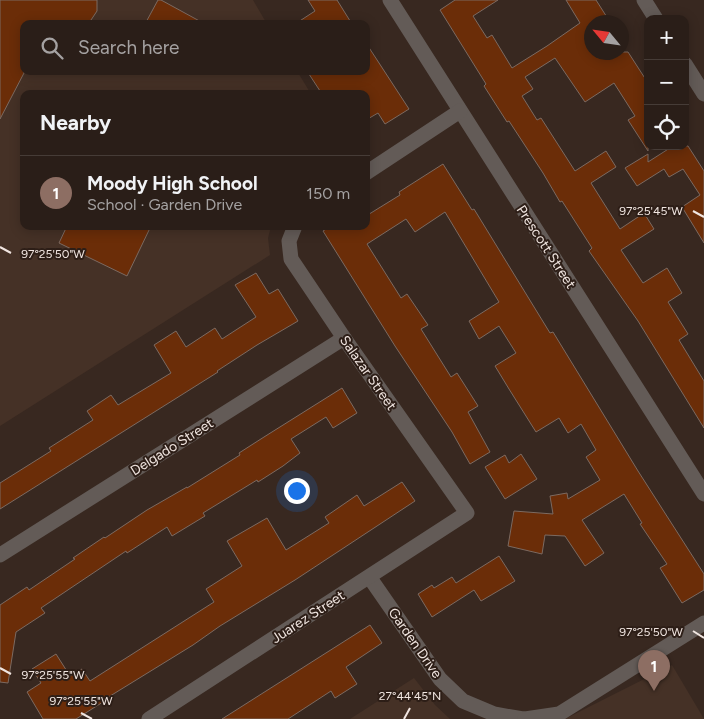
<!DOCTYPE html>
<html lang="en">
<head>
<meta charset="utf-8">
<style>
  :root { --surface:#2a1e18; --page:#362b25; --text:#f1f3f6; --muted:#a5a2a2; --line:#463c37; --accent:#f1a27b }
  body { margin:0; font-family:Figtree,sans-serif; background:var(--page); color:var(--text) }
  .controls { position:absolute; right:15px; top:15px; display:grid; overflow:hidden; border-radius:10px; box-shadow:0 2px 12px #0003 }
  .controls button { width:45px; height:45px; display:grid; place-items:center; padding:0; border:0; border-bottom:1px solid var(--line); background:var(--surface); color:var(--text); font:25px sans-serif }
  .compass { position:absolute; left:584px; top:15px; width:45px; height:45px; border-radius:50%; background:var(--surface); box-shadow:0 2px 12px #0003; rotate:299deg }
  .you { position:absolute; left:296px; top:490px; width:18px; height:18px; margin:-12px; border:4px solid #fff; border-radius:50%; background:#1a73e8; box-shadow:0 0 0 8px #1a73e833 }
  .badge { display:grid; place-items:center; width:32px; height:32px; border-radius:50%; background:var(--accent); color:#fff; font-size:16px; font-weight:700 }
  .pin { position:absolute; translate:-50% -41px; filter:drop-shadow(0 1px 2px #0008) }
  .pin::after { content:''; position:absolute; top:26px; width:18px; height:15px; background:inherit; clip-path:polygon(0 0,100% 0,50% 100%) }
  .list { margin:0; padding:0; list-style:none }
  h2 { display:flex; justify-content:space-between; align-items:center; height:65px; margin:0; padding:0 20px; font-size:21px }
  h2 small { font-size:16px; font-weight:400; color:var(--muted) }
  .list li { display:grid; grid-template-columns:32px 1fr auto; gap:15px; align-items:center; box-sizing:border-box; height:75px; padding:0 20px; border-top:1px solid var(--line) }
  .list b { display:block; font-size:19px; white-space:nowrap }
  .list p { margin:0; font-size:16px; white-space:nowrap; color:var(--muted) }
  .list em { font-size:16px; font-style:normal; color:var(--muted) }
  .icon { flex:none; width:28px; height:28px; fill:none; stroke:currentColor; stroke-width:2; stroke-linecap:round; stroke-linejoin:round }
  .map { position:relative; flex:none; width:704px; height:719px; overflow:hidden }
  .search { position:absolute; background:var(--surface); box-shadow:0 2px 12px #0003; left:20px; top:20px; width:350px; height:55px; display:flex; align-items:center; gap:12px; box-sizing:border-box; padding:0 18px; border-radius:10px; color:var(--muted); font-size:19px }
  .panel { position:absolute; background:var(--surface); box-shadow:0 2px 12px #0003; left:20px; top:90px; width:350px; height:140px; border-radius:10px }
  .map>svg:first-child { display:block }
  .built { fill:#453126 }
  .building { fill:#6b2d08; stroke:#7c6a61 }
  .lines { fill:none; stroke-linecap:round; stroke-linejoin:round }
  .street { stroke:#635b57; stroke-width:15 }
  .ticks { fill:none; stroke:#f0e5e0; stroke-width:2 }
  .labels { text-anchor:middle; dominant-baseline:central; stroke-width:4; stroke-linejoin:round; paint-order:stroke }
  .street-label { font-size:14px; fill:#f0e5e0; stroke:#2d1e17 }
  .ticks-label { font-size:12px; text-anchor:middle; fill:#f0e5e0; stroke:#2d1e17; stroke-width:4; stroke-linejoin:round; paint-order:stroke }
</style>
</head>
<body>
<div class="map">
<svg width="704" height="719" viewBox="0 0 704 719">
  <rect width="100%" height="100%" fill="#382820"/>
  <g class="built">
    <path d="M 0,0 L 253,0 L 267,24 L 24,24 L 24,71 L 297,71 L 311,94 L 24,94 L 24,226 L 271,226 L 268,238 L 270,255 L 0,426 Z"/>
    <path d="M 672,665 L 704,719 L 565,719 Z"/>
    <path d="M 414,678 L 435,705 L 450,719 L 350,719 Z"/>
  </g>
  <g class="building">
    <path d="M 0,0 L 97,0 L 97,11 L 91,20 L 86,24 L 24,24 L 24,73 L 0,119 Z"/>
    <path d="M 158,0 L 161,0 L 205,24 L 145,24 Z"/>
    <path d="M 308,0 L 337,0 L 352,24 L 295,24 L 315,11 Z"/>
    <path d="M 455,0 L 498,0 L 473,16 L 487,38 L 492,35 L 512,68 L 547,46 L 580,23 L 566,0 L 596,0 L 610,22 L 592,22 L 592,52 L 628,52 L 648,83 L 648,151 L 628,120 L 635,116 L 614,83 L 585,102 L 555,58 L 525,77 L 533,89 L 522,96 L 537,120 L 541,118 L 575,171 L 606,151 L 616,167 L 591,183 L 620,229 L 644,213 L 654,229 L 621,250 L 643,283 L 667,268 L 682,293 L 668,302 L 688,334 L 679,340 L 704,381 L 704,428 L 638,321 L 589,251 L 592,248 L 562,201 L 560,202 L 543,173 L 509,121 L 507,122 L 484,86 L 486,84 L 440,10 Z"/>
    <path d="M 366,43 L 409,109 L 385,124 L 378,113 L 366,120 L 366,94 L 322,94 L 307,71 L 366,71 Z"/>
    <path d="M 673,146 L 688,146 L 704,171 L 704,243 L 682,207 L 700,195 L 683,169 L 669,177 L 664,169 L 637,186 L 625,168 L 648,154 L 648,162 Z"/>
    <path d="M 443,164 L 472,210 L 474,209 L 550,333 L 553,332 L 638,471 L 704,574 L 704,590 L 682,603 L 660,568 L 667,564 L 640,524 L 642,523 L 624,494 L 582,520 L 604,553 L 585,566 L 565,536 L 545,535 L 542,554 L 508,546 L 514,511 L 553,514 L 550,496 L 567,493 L 568,499 L 600,480 L 586,457 L 596,450 L 581,424 L 568,433 L 559,418 L 536,432 L 509,389 L 495,366 L 516,353 L 499,326 L 479,339 L 469,321 L 499,302 L 445,212 L 415,232 L 406,219 L 367,244 L 401,298 L 407,294 L 428,325 L 421,329 L 451,377 L 457,373 L 478,406 L 468,412 L 490,452 L 470,464 L 452,432 L 395,346 L 323,231 L 331,226 L 366,226 L 366,216 L 400,195 L 399,192 Z"/>
    <path d="M 67,226 L 151,226 L 127,276 L 59,243 Z"/>
    <path d="M 256,273 L 269,294 L 278,289 L 298,321 L 257,345 L 217,371 L 218,372 L 0,509 L 0,483 L 51,451 L 49,448 L 93,420 L 87,411 L 111,395 L 118,405 L 171,373 L 154,345 L 176,331 L 186,347 L 215,328 L 222,339 L 256,317 L 235,285 Z"/>
    <path d="M 342,388 L 357,413 L 333,428 L 326,417 L 291,439 L 300,453 L 283,466 L 258,482 L 257,480 L 203,513 L 205,516 L 172,536 L 167,527 L 127,553 L 126,551 L 41,608 L 45,613 L 16,632 L 8,683 L 0,682 L 0,605 L 27,587 L 29,590 L 75,559 L 73,558 L 104,537 L 105,538 L 147,510 L 187,487 L 187,488 L 240,455 L 239,453 L 264,437 Z"/>
    <path d="M 521,454 L 537,479 L 505,499 L 485,467 L 505,455 L 509,463 Z"/>
    <path d="M 402,482 L 415,501 L 295,580 L 220,626 L 193,645 L 102,701 L 103,702 L 76,719 L 43,719 L 27,692 L 41,683 L 32,669 L 56,654 L 70,676 L 82,669 L 90,681 L 214,602 L 206,589 L 242,566 L 227,541 L 267,518 L 286,550 L 329,523 L 325,517 L 357,495 L 364,506 Z"/>
    <path d="M 499,556 L 515,581 L 481,601 L 474,590 L 432,617 L 418,594 L 432,585 L 434,588 L 452,577 L 456,583 Z"/>
    <path d="M 370,625 L 382,643 L 346,667 L 357,684 L 335,698 L 331,691 L 288,719 L 222,719 Z"/>
  </g>
  <g class="lines">
    <g class="street">
      <path d="M 390,0 L 704,494"/>
      <path d="M 644,0 L 656,19"/>
      <path d="M 685,64 L 704,94"/>
      <path d="M 366,173 L 460,111"/>
      <path d="M 0,555 L 344,338"/>
      <path d="M 370,578 L 440,679 L 463,701 L 494,714 L 523,719"/>
      <path d="M 149,719 L 467,513 L 344,338 L 291,259 L 289,241 L 295,226"/>
      <path d="M 525,719 L 559,714 L 704,623"/>
    </g>
  </g>
  <path class="ticks" d="M 693,211 L 704,217M 0,247 L 11,253M 693,631 L 704,638M 0,668 L 11,674M 81,713 L 92,719M 404,719 L 410,708"/>
  <g class="labels">
    <g class="street-label">
      <text transform="translate(546 247) rotate(57)">Prescott Street</text>
      <text transform="translate(368 373) rotate(55)">Salazar Street</text>
      <text transform="translate(172 447) rotate(-32)">Delgado Street</text>
      <text transform="translate(308 617) rotate(-33)">Juarez Street</text>
      <text transform="translate(415 643) rotate(55)">Garden Drive</text>
    </g>
  </g>
  <g class="ticks-label">
    <text x="651" y="215">97°25'45"W</text>
    <text x="53" y="258">97°25'50"W</text>
    <text x="651" y="636">97°25'50"W</text>
    <text x="53" y="679">97°25'55"W</text>
    <text x="410" y="700">27°44'45"N</text>
    <text x="81" y="705">97°25'55"W</text>
  </g>
</svg>
<div class="controls">
<button>+</button>
<button>−</button>
<button><svg class="icon" aria-label="locate" viewBox="0 0 24 24"><circle cx="12" cy="12" r="6"/><path d="M12 2v4M12 18v4M2 12h4M18 12h4"/></svg></button>
</div>
<svg class="compass" viewBox="-18 -18 36 36"><path d="M0-13l5 13h-10z" fill="#e53935"/><path d="M0 13l5-13h-10z" fill="#a5a2a2"/></svg>
<div class="you"></div>
<div class="pin badge" style="left:654px;top:691px;background:#8d6e63">1</div>
<div class="search"><svg class="icon" aria-label="search" viewBox="0 0 24 24"><circle cx="10" cy="10" r="6"/><path d="M15 15l6 6"/></svg>Search here</div>
<section class="panel">
<h2>Nearby<small></small></h2>
<ul class="list">
<li><span class="badge" style="background:#8d6e63">1</span><div><b>Moody High School</b><p>School · Garden Drive</p></div><em>150 m</em></li>
</ul>
</section>
</div>
</body>
</html>
